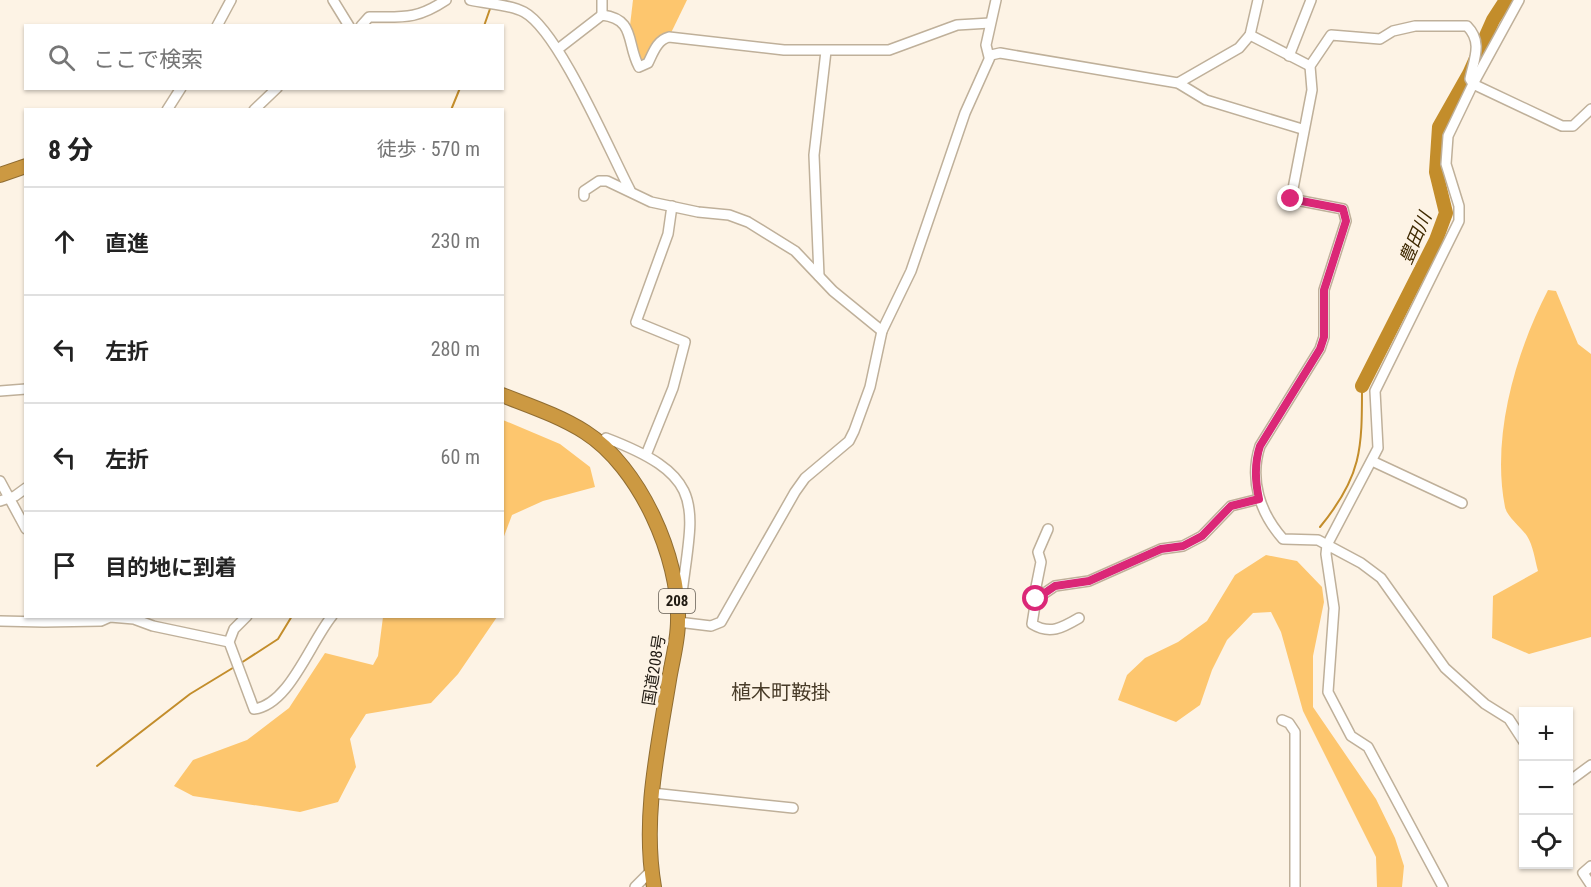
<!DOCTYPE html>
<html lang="ja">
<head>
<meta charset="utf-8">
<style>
  :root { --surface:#fff; --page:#f6f6f6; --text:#222; --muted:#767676; --line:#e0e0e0 }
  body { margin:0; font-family:"Roboto Condensed","Noto Sans JP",sans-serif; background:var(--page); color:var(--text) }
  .controls { position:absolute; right:18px; bottom:18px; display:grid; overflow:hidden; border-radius:0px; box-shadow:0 2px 4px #0004 }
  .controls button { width:54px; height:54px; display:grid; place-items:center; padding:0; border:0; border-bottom:2px solid var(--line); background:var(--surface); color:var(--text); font:30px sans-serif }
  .stop { position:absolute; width:18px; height:18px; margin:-14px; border:4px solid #db2777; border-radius:50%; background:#fff }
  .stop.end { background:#db2777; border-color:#fff; box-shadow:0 2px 6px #0008 }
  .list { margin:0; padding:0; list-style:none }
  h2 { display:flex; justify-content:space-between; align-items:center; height:78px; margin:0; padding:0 24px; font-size:26px }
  h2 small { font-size:20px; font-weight:400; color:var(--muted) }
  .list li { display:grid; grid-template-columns:39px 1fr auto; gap:18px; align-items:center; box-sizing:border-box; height:108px; padding:0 24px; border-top:2px solid var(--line) }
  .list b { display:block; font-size:22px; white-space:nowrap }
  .list em { font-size:20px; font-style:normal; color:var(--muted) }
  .icon { flex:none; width:33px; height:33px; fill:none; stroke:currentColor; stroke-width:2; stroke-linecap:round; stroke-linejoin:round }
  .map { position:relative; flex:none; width:1591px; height:887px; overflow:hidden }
  .search { position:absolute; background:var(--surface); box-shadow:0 2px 4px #0004; left:24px; top:24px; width:480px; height:66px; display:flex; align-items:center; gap:15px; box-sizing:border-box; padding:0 21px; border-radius:0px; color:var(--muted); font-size:22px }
  .panel { position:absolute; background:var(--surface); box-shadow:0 2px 4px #0004; left:24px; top:108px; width:480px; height:510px; border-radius:0px }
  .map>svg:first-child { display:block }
  .green { fill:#fdc66e }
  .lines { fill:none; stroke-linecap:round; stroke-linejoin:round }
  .stream { stroke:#c38d2b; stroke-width:2 }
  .river { stroke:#c38d2b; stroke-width:14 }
  .minor-casing { stroke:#bfb09a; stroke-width:12 }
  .highway-casing { stroke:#906d32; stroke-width:16 }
  .minor { stroke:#fff; stroke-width:9 }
  .highway { stroke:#cc9942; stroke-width:14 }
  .route { stroke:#db2777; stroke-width:8 }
  .labels { text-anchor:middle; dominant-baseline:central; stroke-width:6; stroke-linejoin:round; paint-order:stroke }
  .shield { fill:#fdf3e5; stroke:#635c52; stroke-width:1.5 }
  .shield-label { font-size:15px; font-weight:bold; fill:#211b13 }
  .street-label { font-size:16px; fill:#211b13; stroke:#fdf3e5 }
  .water-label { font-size:18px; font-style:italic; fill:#3f2900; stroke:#fdf3e5 }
  .quarter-label { font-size:20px; fill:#483b28; stroke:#fdf3e5 }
</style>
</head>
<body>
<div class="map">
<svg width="1591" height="887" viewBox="0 0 1591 887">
  <rect width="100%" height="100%" fill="#fdf3e5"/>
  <g class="green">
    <path d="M 633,0 L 687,0 L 669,37 L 643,65 L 629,34 Z"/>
    <path d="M 1548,290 L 1556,291 L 1578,344 L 1591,354 L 1591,637 L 1529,654 L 1492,638 L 1493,596 L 1538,571 C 1535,560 1533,545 1527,536 C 1521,527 1507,517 1505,507 C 1491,436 1516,352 1548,290 Z"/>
    <path d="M 503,420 L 560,444 L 590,467 L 595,487 L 543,501 L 512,515 L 503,539 Z"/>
    <path d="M 1266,555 L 1297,561 L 1322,587 L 1324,602 L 1313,656 L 1313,707 L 1376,799 L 1395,838 L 1404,866 L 1402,887 L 1377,887 L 1376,857 L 1303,711 L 1281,632 L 1271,612 L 1253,613 L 1227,640 L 1212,670 L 1200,705 L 1176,722 L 1118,700 L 1127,675 L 1145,658 L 1178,642 L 1207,621 L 1235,575 Z"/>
    <path d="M 383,617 L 497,617 L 458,674 L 431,703 L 366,714 L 350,739 L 356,767 L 338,802 L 300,812 L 193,796 L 174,786 L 193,760 L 247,740 L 289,708 L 325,653 L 373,665 L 378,656 Z"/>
  </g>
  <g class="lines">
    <g class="stream">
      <path d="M 484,26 L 491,6"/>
      <path d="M 451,110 L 460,88"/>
      <path d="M 1320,527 C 1362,476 1362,449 1362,386"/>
      <path d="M 241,663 L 278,639 L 292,616"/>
      <path d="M 97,766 L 190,694 L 236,666"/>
    </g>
    <path class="river" d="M 1362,386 L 1436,240 L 1446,213 L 1436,172 L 1439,127 L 1469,74 L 1493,20 L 1506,0"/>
    <defs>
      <g id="minor">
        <path d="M 333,0 L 349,26"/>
        <path d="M 470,0 C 487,4 509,4 524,12 C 559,31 609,150 630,190"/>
        <path d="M 602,0 L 602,15"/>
        <path d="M 217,26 L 231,0"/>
        <path d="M 361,26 L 369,17 C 403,17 416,20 446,0"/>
        <path d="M 1250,35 L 1310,66"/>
        <path d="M 558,49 L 602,15 C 636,19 626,43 639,67 L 648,63 C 653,53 657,40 669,37 L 784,50 L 889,50 L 957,25 L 990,23"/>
        <path d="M 1289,56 L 1311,0"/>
        <path d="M 989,57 L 986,45 L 996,0"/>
        <path d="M 1178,83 L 1239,48 L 1250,35 L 1258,0"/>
        <path d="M 167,110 L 181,88"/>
        <path d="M 254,110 L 277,88"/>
        <path d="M 584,196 L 584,191 L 599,181 L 607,181 L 651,202 L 698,212 L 729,215 L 748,222 L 795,251 L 833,291 L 882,331"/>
        <path d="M 819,276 L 814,155 L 826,51"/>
        <path d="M 0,391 L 26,389"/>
        <path d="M 601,444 L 606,438 C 711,478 692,507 681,601"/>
        <path d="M 646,455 L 673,388 L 685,342 L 636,322 L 668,234 L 672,206"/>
        <path d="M 1372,461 L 1462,503"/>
        <path d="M 0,481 L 26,529"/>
        <path d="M 0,501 L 15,496 L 26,488"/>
        <path d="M 1041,596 L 1036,587 L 1041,562 L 1038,552 L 1048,529"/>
        <path d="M 247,616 L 234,629 L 229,642 L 254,709 C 289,705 310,643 332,616"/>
        <path d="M 679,617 L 678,622 L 711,626 L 721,622 L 795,492 L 805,478 L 849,441 L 854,431 L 870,387 L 882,331 L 911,271 L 965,113 L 991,55 L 1000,53 L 1178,83 L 1206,100 L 1302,129"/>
        <path d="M 1079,618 C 1062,628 1050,635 1032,624 L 1036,599 L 1055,586 L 1089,581 L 1161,549 L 1183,546 L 1202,536 L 1231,506 L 1259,499"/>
        <path d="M 0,621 L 44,622 L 101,621 L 110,617 L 134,619 L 153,626 L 229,642"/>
        <path d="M 1282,720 L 1289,723 L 1295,732 L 1295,887"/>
        <path d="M 1524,742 L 1509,719 L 1485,704 L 1445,668 L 1381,578 L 1361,563 L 1318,540 L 1283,539 C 1260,513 1249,480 1260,446 L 1320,349 L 1324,337 L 1324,290 L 1346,221 L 1343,209 L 1291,199 L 1312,90 L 1310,66 L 1331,35 L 1380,39 L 1393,31 L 1415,26 L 1467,26 C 1483,42 1474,59 1470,79 L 1473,84 L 1562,126 L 1573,126 L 1591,109"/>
        <path d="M 1568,782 L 1591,765"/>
        <path d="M 652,793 L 793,808"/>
        <path d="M 1591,866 L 1583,873 L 1591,885"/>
        <path d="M 635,887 L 651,871"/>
        <path d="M 1443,887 L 1368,747 L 1351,736 L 1328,692 L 1334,608 L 1326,554 L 1327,545 L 1378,448 L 1375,391 L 1459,221 L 1459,206 L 1446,164 L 1448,136 L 1473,84 L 1519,0"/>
      </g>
      <g id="highway">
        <path d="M 0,175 L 26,166"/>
        <path d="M 502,395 C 530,406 560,416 585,432 C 640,467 680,558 678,621 C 678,641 672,661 669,680 C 658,748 642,818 654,887"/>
      </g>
    </defs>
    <use href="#minor" class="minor-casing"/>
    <use href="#highway" class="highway-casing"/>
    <use href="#minor" class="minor"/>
    <use href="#highway" class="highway"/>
  </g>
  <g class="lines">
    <path class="route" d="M 1036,599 L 1055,586 L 1089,581 L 1161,549 L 1183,546 L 1202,536 L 1231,506 L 1259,499 C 1255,481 1254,464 1260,446 L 1320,349 L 1324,337 L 1324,290 L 1346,221 L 1343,209 L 1291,199"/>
  </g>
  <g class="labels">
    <rect class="shield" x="659" y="589" width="36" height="24" rx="4.5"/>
    <g class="shield-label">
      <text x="677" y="601">208</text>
    </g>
    <g class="street-label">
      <text transform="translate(654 670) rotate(-81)">国道208号</text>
    </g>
    <g class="water-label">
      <text transform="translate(1415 238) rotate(-67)">豊田川</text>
    </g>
    <g class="quarter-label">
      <text x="781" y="692">植木町鞍掛</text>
    </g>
  </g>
</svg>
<div class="controls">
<button>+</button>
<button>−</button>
<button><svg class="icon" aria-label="locate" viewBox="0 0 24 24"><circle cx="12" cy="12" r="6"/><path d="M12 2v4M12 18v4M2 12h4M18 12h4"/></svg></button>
</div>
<div class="stop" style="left:1036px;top:599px"></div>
<div class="stop end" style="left:1291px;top:199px"></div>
<div class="search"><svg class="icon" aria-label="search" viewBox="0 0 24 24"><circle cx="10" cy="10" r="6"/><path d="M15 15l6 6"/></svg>ここで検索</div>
<section class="panel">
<h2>8 分<small>徒歩 · 570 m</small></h2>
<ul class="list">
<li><svg class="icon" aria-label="ahead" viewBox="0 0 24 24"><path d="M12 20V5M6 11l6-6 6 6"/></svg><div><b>直進</b></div><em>230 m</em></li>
<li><svg class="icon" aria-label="left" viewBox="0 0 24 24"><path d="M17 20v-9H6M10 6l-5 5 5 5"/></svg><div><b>左折</b></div><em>280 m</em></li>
<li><svg class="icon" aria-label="left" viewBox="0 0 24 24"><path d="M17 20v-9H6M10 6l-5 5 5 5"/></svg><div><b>左折</b></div><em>60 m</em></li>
<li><svg class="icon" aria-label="arrive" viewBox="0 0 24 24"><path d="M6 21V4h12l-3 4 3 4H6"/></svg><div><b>目的地に到着</b></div></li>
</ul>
</section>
</div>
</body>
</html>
